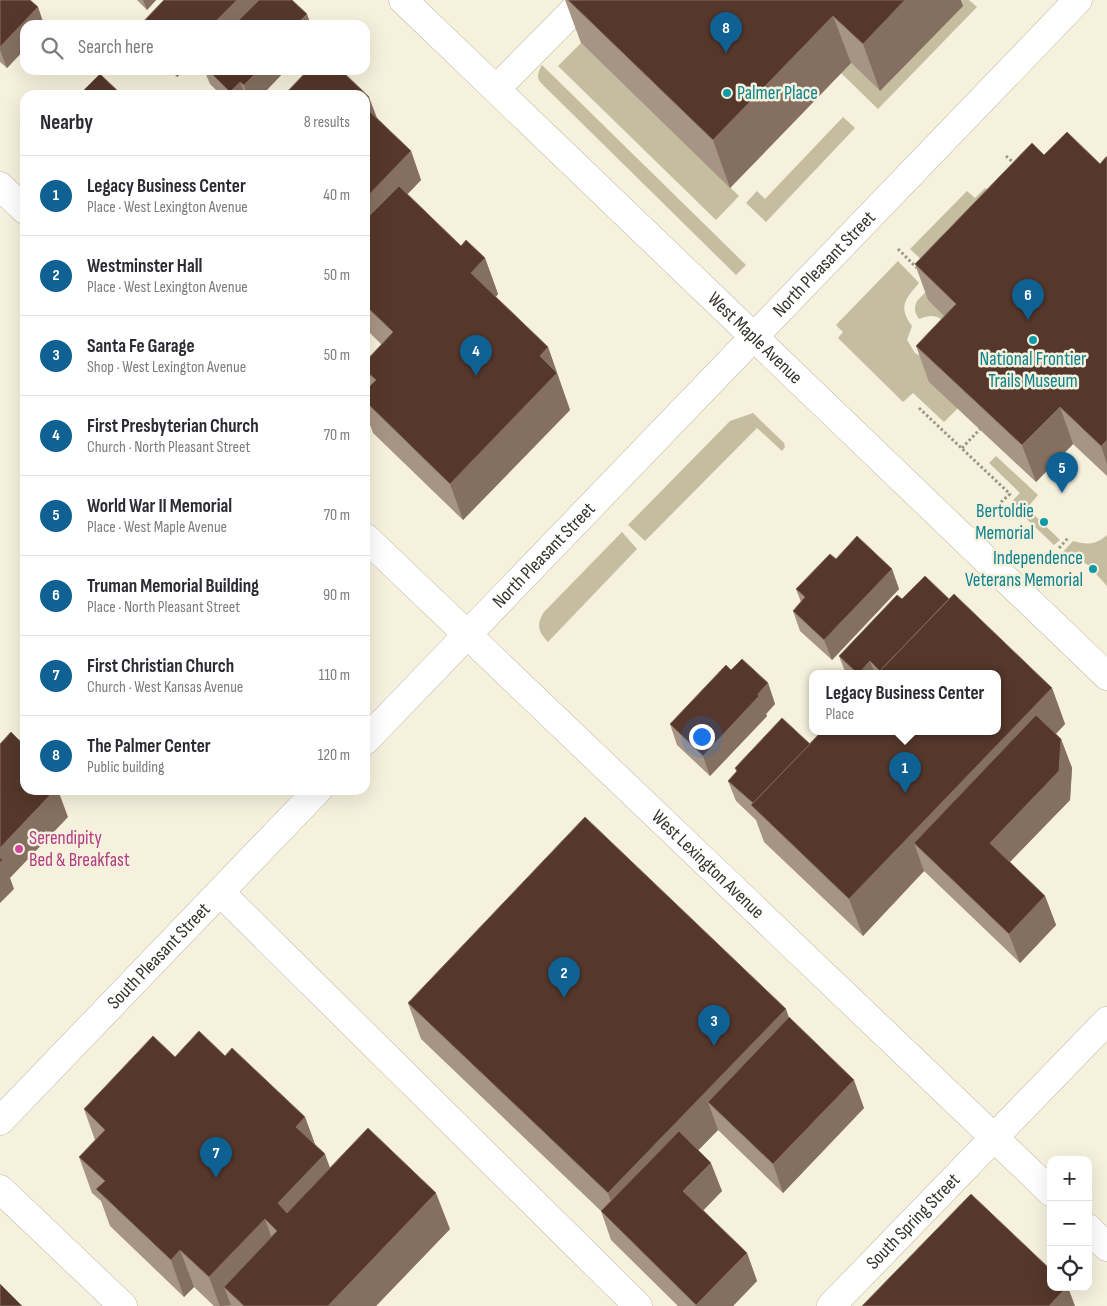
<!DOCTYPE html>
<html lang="en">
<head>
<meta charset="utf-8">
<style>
  :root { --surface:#fff; --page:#f2f2f3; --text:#2b2b33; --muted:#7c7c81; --line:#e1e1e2; --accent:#106193 }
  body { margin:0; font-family:"Sofia Sans Condensed",sans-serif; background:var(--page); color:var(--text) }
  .controls { position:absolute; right:15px; bottom:15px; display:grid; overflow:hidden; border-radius:10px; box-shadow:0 5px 20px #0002 }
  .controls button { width:45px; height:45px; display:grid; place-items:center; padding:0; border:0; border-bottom:1px solid var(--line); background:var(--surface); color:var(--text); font:25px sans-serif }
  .you { position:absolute; left:701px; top:736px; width:18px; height:18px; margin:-12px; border:4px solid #fff; border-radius:50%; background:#1a73e8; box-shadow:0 0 0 8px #1a73e833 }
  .badge { display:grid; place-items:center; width:32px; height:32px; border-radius:50%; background:var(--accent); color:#fff; font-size:16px; font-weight:700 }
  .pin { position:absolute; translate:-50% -41px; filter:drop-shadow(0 1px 2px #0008) }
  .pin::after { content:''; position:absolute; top:26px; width:18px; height:15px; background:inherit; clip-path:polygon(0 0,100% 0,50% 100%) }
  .popup { position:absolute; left:809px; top:670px; width:192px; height:65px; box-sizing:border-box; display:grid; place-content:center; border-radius:10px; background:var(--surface); filter:drop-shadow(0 1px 4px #0005); font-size:16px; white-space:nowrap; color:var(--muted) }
  .popup b { font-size:19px; color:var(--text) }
  .popup::after { content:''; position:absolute; left:50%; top:100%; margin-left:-10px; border:10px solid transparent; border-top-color:var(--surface) }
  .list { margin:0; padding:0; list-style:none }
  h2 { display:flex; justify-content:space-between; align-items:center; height:65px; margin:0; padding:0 20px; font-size:21px }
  h2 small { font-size:16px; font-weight:400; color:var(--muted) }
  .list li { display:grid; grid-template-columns:32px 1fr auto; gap:15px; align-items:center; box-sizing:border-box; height:80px; padding:0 20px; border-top:1px solid var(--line) }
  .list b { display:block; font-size:19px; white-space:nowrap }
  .list p { margin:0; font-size:16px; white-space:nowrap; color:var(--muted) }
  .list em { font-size:16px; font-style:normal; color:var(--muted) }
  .icon { flex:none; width:28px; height:28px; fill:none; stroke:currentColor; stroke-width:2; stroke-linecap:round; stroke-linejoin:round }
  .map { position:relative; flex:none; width:1107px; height:1306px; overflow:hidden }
  .search { position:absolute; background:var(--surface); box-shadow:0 5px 20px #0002; left:20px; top:20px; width:350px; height:55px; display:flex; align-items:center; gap:12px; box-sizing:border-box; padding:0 18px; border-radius:15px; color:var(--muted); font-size:19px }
  .panel { position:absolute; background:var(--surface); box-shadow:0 5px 20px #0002; left:20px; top:90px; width:350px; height:705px; border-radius:15px }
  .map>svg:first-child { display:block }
  .green { fill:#c5bda0 }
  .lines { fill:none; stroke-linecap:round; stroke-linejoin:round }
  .minor-casing { stroke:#bcb7a4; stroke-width:29 }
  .path { stroke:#9a9789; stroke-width:3; stroke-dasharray:2.5 2.5; stroke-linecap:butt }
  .minor { stroke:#fff; stroke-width:28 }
  .wall { fill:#a69484 }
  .shaded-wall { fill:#856f60 }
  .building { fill:#55372b; stroke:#856f60 }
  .culture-dot { fill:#0f9aa8; stroke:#f6f1dd; stroke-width:2 }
  .hotel-dot { fill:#d1479c; stroke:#f6f1dd; stroke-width:2 }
  .labels { text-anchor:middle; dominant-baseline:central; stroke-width:5; stroke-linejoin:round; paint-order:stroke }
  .culture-label { font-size:19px; fill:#0d838f; stroke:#f6f1dd; text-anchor:end }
  .street-label { font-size:19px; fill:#35332b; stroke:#f6f1dd }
  .hotel-label { font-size:19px; fill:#b23c85; stroke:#f6f1dd; text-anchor:start }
</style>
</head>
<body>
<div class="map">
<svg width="1107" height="1306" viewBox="0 0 1107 1306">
  <rect width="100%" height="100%" fill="#f6f1dd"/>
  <g class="green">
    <path d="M 961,0 L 969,0 L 977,7 L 878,109 L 841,73 L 851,63 L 880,91 L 962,6 L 960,2 Z"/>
    <path d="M 581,43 L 739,196 L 716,220 L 558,66 Z"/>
    <path d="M 542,65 L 746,265 L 736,275 L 541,83 C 536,77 538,72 542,65 Z"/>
    <path d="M 843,117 L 855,128 L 766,222 L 746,203 L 757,191 L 765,199 Z"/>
    <path d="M 985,188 L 993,196 L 928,266 L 910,249 L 967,191 L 975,198 Z"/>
    <path d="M 898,261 L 919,283 C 905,299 898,307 912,326 L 907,340 L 915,353 L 922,357 L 948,325 C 938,315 932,314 919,319 C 914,312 914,308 917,301 L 940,277 L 969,340 L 957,409 L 944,422 L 913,393 L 903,402 L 838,338 L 843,332 L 836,325 Z"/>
    <path d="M 753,413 L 784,443 L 785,447 L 782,451 L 757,428 L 645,541 L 628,525 L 730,421 Z"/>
    <path d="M 996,456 L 1038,495 L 1027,508 L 1060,540 L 1054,545 L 1010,503 L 1020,493 L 989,463 Z"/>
    <path d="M 622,532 L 637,549 L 548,642 C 538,632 536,624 544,612 Z"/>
    <path d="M 1107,535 L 1107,586 L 1088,565 L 1072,556 L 1067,559 L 1061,554 L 1073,541 C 1086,545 1096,545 1107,535 Z"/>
  </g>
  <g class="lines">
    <defs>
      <g id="minor">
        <path id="s1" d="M 403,0 L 1107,676"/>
        <path d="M 496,89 L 584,0"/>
        <path d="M 0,186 L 25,210"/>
        <path id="s2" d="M 365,537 L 1051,1192"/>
        <path id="s3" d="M 365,741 L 1078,0"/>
        <path d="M 220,892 L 638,1306"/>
        <path id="s4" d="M 0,1121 L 318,790"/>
        <path d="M 0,1189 L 123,1306"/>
        <path d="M 1088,1228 L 1107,1247"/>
        <path id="s5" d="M 831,1306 L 1107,1021"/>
      </g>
    </defs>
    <use href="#minor" class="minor-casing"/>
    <g class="path">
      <path d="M 1006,156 L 1015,164"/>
      <path d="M 898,249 L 917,268"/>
      <path d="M 919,408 L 1010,494 L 999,504"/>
      <path d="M 962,448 L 980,429"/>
      <path d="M 1059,548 L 1069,537"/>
    </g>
    <use href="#minor" class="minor"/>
  </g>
  <g class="wall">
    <path d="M 0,0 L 38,7 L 44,25 L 25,25 L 25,49 L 7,68 L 0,62 Z"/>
    <path d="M 137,0 L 156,0 L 147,10 Z"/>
    <path d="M 565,0 L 961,0 L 961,1 L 963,6 L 880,91 L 851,63 L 730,188 L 581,43 Z"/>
    <path d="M 170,70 L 184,70 L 177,77 Z"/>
    <path d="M 204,70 L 286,70 L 262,95 L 221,95 L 210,84 Z"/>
    <path d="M 365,95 L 377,118 L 411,151 L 421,180 L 407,194 L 461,246 L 485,258 L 498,294 L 496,297 L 548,347 L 570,410 L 463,520 L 373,433 L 365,411 L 365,391 L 369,387 L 365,376 L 365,362 L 382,345 L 365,328 Z"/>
    <path d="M 1044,155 L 1100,164 L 1107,157 L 1107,476 L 1073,444 L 1036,482 L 929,382 L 916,346 L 944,316 L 928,300 L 915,264 Z"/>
    <path d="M 836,559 L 892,569 L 899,589 L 832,660 L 800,631 L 793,611 L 801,602 L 796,589 Z"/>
    <path d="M 902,599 L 949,599 L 1052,688 L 1065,724 L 1056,734 L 1061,739 L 1072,768 L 1070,800 L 1010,862 L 1045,896 L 1056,925 L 1020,963 L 924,871 L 863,936 L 764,842 L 756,820 L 736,801 L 728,781 L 737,772 L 735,768 L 810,744 L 998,674 L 846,674 L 839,656 Z"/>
    <path d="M 731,670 L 768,683 L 775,704 L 766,714 L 767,716 L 710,776 L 677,745 L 670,724 Z"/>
    <path d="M 408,1003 L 789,1017 L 864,1108 L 783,1193 L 718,1130 L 698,1150 L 722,1191 L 703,1210 L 747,1253 L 757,1281 L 733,1306 L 678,1306 L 611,1240 L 601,1211 L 421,1039 Z"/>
    <path d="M 225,1056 L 305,1117 L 315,1144 L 330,1168 L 450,1229 L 376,1306 L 214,1306 L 194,1287 L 184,1297 L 110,1226 L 101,1201 L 92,1193 L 79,1157 L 95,1140 L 84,1109 L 175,1057 Z"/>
  </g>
  <g class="shaded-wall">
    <path d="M 143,0 L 156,0 L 147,10 Z"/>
    <path d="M 237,0 L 259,0 L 240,25 L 212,25 Z"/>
    <path d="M 905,0 L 961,0 L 961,1 L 963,6 L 880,91 L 863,44 Z"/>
    <path d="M 38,7 L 44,25 L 25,25 L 25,49 L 7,68 L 0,50 L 0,47 Z"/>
    <path d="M 307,14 L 311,25 L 297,25 L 297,24 Z"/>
    <path d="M 833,16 L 851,63 L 730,188 L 713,140 Z"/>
    <path d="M 175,70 L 184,70 L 177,77 Z"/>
    <path d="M 259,70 L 286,70 L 262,95 L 247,95 L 244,85 Z"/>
    <path d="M 240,82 L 245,95 L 231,95 L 230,92 Z"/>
    <path d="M 369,97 L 380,126 L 365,112 L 365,102 Z"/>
    <path d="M 411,151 L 421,180 L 365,239 L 365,199 Z"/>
    <path d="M 485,258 L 498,294 L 484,309 L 471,273 Z"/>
    <path d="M 548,347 L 570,410 L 463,520 L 450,484 L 540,356 Z"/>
    <path d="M 1060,407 L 1073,444 L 1036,482 L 1022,445 Z"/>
    <path d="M 1107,440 L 1107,464 L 1101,446 Z"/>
    <path d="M 892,569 L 899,589 L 832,660 L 824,640 Z"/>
    <path d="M 870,661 L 875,674 L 858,674 Z"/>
    <path d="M 768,683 L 775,704 L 766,714 L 767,716 L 710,776 L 703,756 Z"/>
    <path d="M 1052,688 L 1065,724 L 934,862 L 914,843 L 924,871 L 863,936 L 849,899 Z"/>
    <path d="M 1061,739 L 1072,768 L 1070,800 L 1000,872 L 990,843 Z"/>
    <path d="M 55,790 L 58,790 L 68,817 L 10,878 L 14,889 L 0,903 L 0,848 Z"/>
    <path d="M 1045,896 L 1056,925 L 1020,963 L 1009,934 Z"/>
    <path d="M 786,1009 L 799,1046 L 708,1102 L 718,1130 L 621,1230 L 608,1193 Z"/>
    <path d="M 854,1080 L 864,1108 L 783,1193 L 773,1164 Z"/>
    <path d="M 305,1117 L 318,1153 L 296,1127 Z"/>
    <path d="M 325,1154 L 338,1190 L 291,1240 L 278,1203 Z"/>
    <path d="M 711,1163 L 722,1191 L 694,1220 L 683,1191 Z"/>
    <path d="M 436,1193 L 450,1229 L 376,1306 L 328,1306 Z"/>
    <path d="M 265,1219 L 278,1256 L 224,1287 L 231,1305 L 220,1306 L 209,1277 Z"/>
    <path d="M 180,1250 L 194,1287 L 184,1297 L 171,1260 Z"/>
    <path d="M 747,1253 L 757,1281 L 733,1306 L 696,1306 L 696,1305 Z"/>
    <path d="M 1067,1287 L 1068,1287 L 1075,1306 L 1049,1306 Z"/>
  </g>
  <g class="building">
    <path d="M 0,0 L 30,0 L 38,7 L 0,47 Z"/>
    <path d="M 164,0 L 237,0 L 212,25 L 140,25 Z"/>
    <path d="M 259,0 L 292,0 L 307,14 L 297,24 L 298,25 L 234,25 Z"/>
    <path d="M 568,0 L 905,0 L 863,44 L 833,16 L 713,140 Z"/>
    <path d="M 208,70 L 259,70 L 244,85 L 240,82 L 230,92 Z"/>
    <path d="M 308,70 L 341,70 L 369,97 L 365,102 L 365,95 L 284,95 Z"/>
    <path d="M 100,74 L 122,95 L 79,95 Z"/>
    <path d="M 255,91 L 260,95 L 252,95 Z"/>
    <path d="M 365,107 L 411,151 L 365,199 Z"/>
    <path d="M 1067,132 L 1100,164 L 1106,157 L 1107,157 L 1107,440 L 1101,446 L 1060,407 L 1022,445 L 916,346 L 956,304 L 915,264 L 1032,143 L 1044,155 Z"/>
    <path d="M 399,186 L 461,246 L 466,240 L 485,258 L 471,273 L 548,347 L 540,356 L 557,373 L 450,484 L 365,401 L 365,391 L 376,380 L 365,370 L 365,362 L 393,332 L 365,305 L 365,220 Z"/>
    <path d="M 857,536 L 892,569 L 824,640 L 793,611 L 805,597 L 796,589 L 830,554 L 836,559 Z"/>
    <path d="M 925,576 L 949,599 L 880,671 L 870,661 L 858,674 L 839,656 L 897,595 L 902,599 Z"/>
    <path d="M 954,594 L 1052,688 L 849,899 L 751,805 L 821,732 L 998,732 L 998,674 L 877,674 Z"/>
    <path d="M 742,659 L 768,683 L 758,694 L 759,696 L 703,756 L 670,724 L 726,665 L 731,670 Z"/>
    <path d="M 1036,715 L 1061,739 L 1059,771 L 990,843 L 1045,896 L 1009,934 L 914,843 Z"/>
    <path d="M 782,718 L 810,744 L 753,803 L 728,781 L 737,771 L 735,768 Z"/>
    <path d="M 11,732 L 25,746 L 25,790 L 55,790 L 0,848 L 0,744 Z"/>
    <path d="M 585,817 L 786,1009 L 608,1193 L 408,1003 Z"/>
    <path d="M 0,857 L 3,860 L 0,863 Z"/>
    <path d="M 789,1017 L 854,1080 L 773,1164 L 708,1102 Z"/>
    <path d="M 199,1031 L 225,1056 L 232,1048 L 305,1117 L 296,1127 L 325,1154 L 278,1203 L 287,1213 L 368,1128 L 436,1193 L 328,1306 L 244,1306 L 224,1287 L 277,1231 L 265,1219 L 209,1277 L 180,1250 L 171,1260 L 96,1189 L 105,1181 L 79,1157 L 105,1130 L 84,1109 L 153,1036 L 175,1057 Z"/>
    <path d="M 679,1131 L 711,1163 L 683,1191 L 747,1253 L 696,1305 L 601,1211 Z"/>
    <path d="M 971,1194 L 1051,1270 L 1051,1287 L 1067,1287 L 1049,1306 L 862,1306 Z"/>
    <path d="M 0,1284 L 22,1306 L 0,1306 Z"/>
  </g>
  <g class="culture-dot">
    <circle cx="727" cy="93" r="5"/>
    <circle cx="1033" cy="340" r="5"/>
    <circle cx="1044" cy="522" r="5"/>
    <circle cx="1093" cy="569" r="5"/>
  </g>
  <circle class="hotel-dot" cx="19" cy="849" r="5"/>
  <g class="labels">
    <g class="culture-label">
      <text x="737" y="93" text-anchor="start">Palmer Place</text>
      <text x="1033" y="359" text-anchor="middle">National Frontier<tspan x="1033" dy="22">Trails Museum</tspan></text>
      <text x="1034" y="511">Bertoldie<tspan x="1034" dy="22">Memorial</tspan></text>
      <text x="1083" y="558">Independence<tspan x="1083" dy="22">Veterans Memorial</tspan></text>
    </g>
    <g class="street-label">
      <text stroke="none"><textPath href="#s3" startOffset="662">North Pleasant Street</textPath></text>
      <text stroke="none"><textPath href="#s1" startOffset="488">West Maple Avenue</textPath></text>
      <text stroke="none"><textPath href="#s3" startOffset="258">North Pleasant Street</textPath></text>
      <text stroke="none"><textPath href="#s2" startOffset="474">West Lexington Avenue</textPath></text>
      <text stroke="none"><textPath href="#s4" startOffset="229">South Pleasant Street</textPath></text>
      <text stroke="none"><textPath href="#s5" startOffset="118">South Spring Street</textPath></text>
    </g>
    <g class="hotel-label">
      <text x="29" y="838">Serendipity<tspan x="29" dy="22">Bed &amp; Breakfast</tspan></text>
    </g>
  </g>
</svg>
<div class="controls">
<button>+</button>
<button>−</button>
<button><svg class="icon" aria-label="locate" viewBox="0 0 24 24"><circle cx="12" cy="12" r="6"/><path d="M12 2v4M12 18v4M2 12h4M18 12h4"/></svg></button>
</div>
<div class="you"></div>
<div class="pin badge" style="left:905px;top:793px">1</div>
<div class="popup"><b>Legacy Business Center</b>Place</div>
<div class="pin badge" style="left:564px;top:998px">2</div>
<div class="pin badge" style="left:714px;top:1046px">3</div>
<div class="pin badge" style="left:476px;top:376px">4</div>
<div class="pin badge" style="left:1062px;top:493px">5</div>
<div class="pin badge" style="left:1028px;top:320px">6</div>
<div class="pin badge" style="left:216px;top:1178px">7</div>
<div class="pin badge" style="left:726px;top:53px">8</div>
<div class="search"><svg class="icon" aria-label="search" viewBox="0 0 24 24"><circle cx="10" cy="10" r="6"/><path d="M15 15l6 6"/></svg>Search here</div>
<section class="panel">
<h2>Nearby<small>8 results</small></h2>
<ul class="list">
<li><span class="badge">1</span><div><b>Legacy Business Center</b><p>Place · West Lexington Avenue</p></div><em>40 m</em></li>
<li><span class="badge">2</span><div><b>Westminster Hall</b><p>Place · West Lexington Avenue</p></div><em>50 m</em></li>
<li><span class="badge">3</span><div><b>Santa Fe Garage</b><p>Shop · West Lexington Avenue</p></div><em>50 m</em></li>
<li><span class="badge">4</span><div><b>First Presbyterian Church</b><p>Church · North Pleasant Street</p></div><em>70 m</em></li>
<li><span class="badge">5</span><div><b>World War II Memorial</b><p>Place · West Maple Avenue</p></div><em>70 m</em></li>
<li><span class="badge">6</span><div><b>Truman Memorial Building</b><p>Place · North Pleasant Street</p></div><em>90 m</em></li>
<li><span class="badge">7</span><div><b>First Christian Church</b><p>Church · West Kansas Avenue</p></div><em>110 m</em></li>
<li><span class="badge">8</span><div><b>The Palmer Center</b><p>Public building</p></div><em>120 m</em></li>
</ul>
</section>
</div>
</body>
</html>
